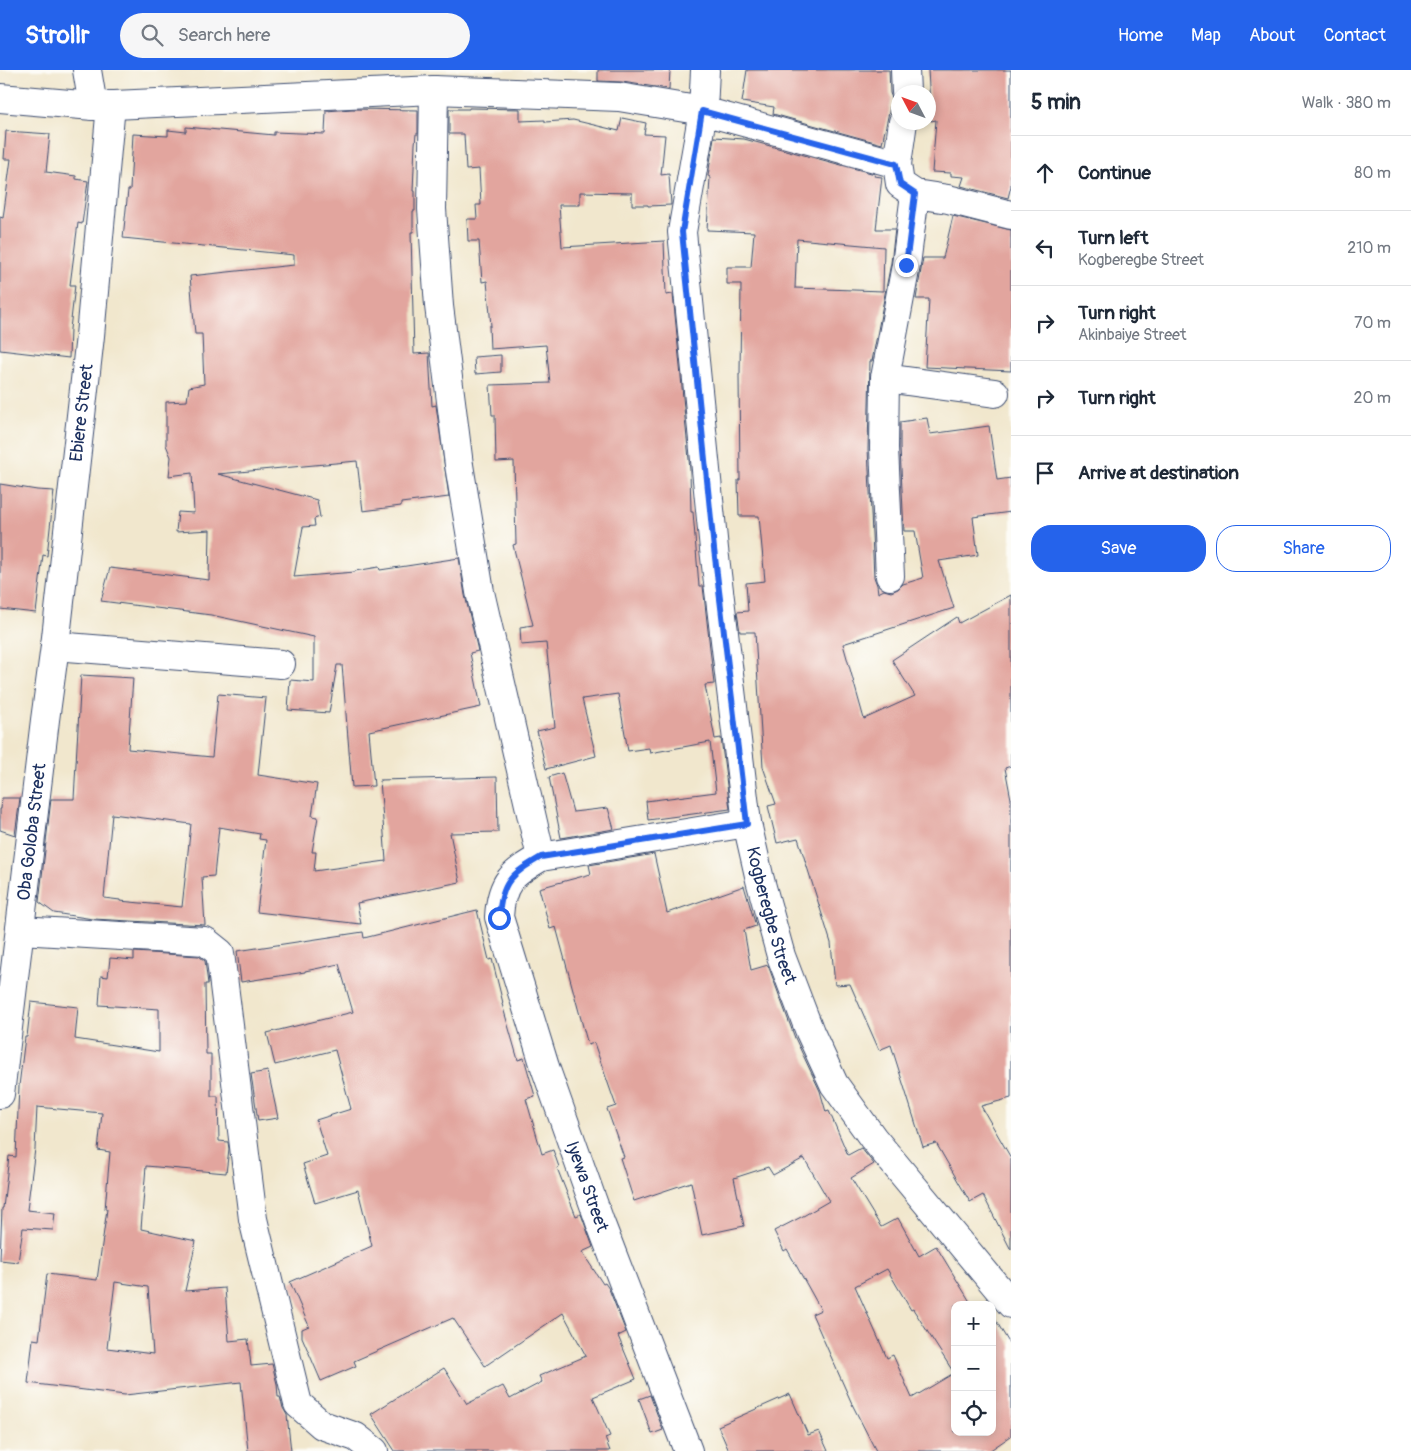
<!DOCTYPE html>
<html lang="en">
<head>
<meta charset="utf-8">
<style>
  :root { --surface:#fff; --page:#f6f6f7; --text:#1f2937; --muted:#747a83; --line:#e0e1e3; --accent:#2563eb }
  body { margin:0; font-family:Pangolin,sans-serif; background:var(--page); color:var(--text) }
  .controls { position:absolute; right:15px; bottom:15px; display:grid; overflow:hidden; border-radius:10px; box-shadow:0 2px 8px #0003 }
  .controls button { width:45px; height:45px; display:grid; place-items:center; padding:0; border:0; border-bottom:1px solid var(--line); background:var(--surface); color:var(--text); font:25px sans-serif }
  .compass { position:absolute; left:891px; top:15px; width:45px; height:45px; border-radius:50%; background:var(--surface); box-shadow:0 2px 8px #0003; rotate:311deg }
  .stop { position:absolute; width:15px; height:15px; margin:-11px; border:4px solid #2563eb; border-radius:50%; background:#fff }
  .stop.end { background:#2563eb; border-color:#fff; box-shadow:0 1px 5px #0008 }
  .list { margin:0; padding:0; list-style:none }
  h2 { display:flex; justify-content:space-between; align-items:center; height:65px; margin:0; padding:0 20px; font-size:21px }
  h2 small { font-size:16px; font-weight:400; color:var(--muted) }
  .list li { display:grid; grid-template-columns:32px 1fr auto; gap:15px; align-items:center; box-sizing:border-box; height:75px; padding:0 20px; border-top:1px solid var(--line) }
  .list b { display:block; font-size:19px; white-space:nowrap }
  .list p { margin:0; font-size:16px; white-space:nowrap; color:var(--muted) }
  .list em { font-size:16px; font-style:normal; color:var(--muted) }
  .actions { display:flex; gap:10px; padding:15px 20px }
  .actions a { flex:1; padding:11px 0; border:1px solid var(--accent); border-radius:20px; text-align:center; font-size:18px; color:var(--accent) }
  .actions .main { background:var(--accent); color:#fff }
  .icon { flex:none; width:28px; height:28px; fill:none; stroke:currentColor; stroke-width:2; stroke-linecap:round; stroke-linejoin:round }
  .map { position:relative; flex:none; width:1011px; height:1381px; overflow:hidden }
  header { display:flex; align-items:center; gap:30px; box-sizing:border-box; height:70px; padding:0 25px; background:var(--accent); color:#fff }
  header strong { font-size:24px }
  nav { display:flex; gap:28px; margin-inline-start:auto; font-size:18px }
  .search { width:350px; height:45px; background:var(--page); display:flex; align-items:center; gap:12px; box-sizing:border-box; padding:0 18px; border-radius:28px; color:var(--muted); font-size:19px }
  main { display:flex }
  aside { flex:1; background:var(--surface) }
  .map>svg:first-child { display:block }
  .building { fill:#e2a59e; fill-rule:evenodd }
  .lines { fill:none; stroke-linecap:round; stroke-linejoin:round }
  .minor-casing { stroke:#3b4b6f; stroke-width:30 }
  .minor { stroke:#fff; stroke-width:28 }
  .route { stroke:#2563eb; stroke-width:6 }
  .labels { text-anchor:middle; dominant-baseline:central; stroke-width:4.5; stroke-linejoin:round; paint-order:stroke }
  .street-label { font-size:18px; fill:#1b2f5e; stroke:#fdfcf7 }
</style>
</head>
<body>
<header>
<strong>Strollr</strong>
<div class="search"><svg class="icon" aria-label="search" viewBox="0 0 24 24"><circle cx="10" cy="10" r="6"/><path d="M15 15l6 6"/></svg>Search here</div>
<nav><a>Home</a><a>Map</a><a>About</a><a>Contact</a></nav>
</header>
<main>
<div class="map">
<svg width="1011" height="1381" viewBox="0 0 1011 1381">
  <rect width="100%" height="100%" fill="#fdfcf7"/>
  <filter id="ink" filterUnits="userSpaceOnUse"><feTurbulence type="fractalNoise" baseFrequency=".02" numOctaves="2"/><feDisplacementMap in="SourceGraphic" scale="10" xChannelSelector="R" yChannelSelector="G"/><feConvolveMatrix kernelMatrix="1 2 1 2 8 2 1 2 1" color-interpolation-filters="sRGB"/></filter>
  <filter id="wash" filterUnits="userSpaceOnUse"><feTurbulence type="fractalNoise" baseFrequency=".0096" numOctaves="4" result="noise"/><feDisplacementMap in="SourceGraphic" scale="20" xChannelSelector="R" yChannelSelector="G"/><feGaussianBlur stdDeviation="1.12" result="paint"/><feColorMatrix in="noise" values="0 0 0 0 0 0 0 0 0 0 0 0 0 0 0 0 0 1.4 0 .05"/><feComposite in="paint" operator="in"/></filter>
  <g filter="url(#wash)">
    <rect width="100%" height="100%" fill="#f1e7cd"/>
    <g id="blocks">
      <g class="building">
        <path d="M 598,0 L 670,0 L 669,19 L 622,12 L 598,11 Z"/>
        <path d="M 747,0 L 889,0 L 890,23 L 892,28 L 882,74 L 773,44 L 774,37 L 742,32 Z"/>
        <path d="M 928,0 L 1011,0 L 1011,116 L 1008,128 L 961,116 L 964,107 L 951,106 L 951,103 L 932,102 L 936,50 L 931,51 Z"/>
        <path d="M 469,38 L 520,39 L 520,51 L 545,50 L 545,52 L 573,50 L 619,61 L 622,48 L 646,53 L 644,64 L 665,65 L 661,105 L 669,104 L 671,135 L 648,136 L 648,135 L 632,135 L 632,123 L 580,122 L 580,135 L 559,135 L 562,177 L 664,171 L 666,225 L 673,224 L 690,400 L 691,442 L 693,442 L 699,516 L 703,516 L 714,614 L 705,615 L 715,669 L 721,668 L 730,739 L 648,750 L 646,731 L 716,722 L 710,672 L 650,683 L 649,678 L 628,681 L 618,624 L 582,629 L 596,686 L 546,699 L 537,661 L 555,657 L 546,573 L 521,575 L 520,557 L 533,555 L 513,475 L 516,474 L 514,391 L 496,392 L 495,345 L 492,345 L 490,315 L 550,313 L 546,275 L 490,279 L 489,256 L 491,256 L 487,211 L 482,212 L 479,171 L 468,171 L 467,149 L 477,149 L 476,135 L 481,135 L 479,99 L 466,100 L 464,64 L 449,64 L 449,39 L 469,39 Z"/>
        <path d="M 352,39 L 418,40 L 418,64 L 416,64 L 415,74 L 413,121 L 415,121 L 415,141 L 413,141 L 413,162 L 411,162 L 414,284 L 429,283 L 432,336 L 436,335 L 449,427 L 401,433 L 401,436 L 363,441 L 357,391 L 218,404 L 317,430 L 320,447 L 314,449 L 315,456 L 303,457 L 294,507 L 355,502 L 355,501 L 379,497 L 380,500 L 459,488 L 465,525 L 478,581 L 470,583 L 481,637 L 369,661 L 374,716 L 352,717 L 342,595 L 337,595 L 329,643 L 288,640 L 290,610 L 314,612 L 314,567 L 211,545 L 101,531 L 110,498 L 209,510 L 210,460 L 176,462 L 178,442 L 194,443 L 192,403 L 169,406 L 171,387 L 166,375 L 166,332 L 187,331 L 189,317 L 204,314 L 202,264 L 195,264 L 190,206 L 294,195 L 294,185 L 123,168 L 128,120 L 130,120 L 133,64 L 168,66 L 168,60 L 186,62 L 186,57 L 274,65 L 274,62 L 325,64 L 326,41 Z"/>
        <path d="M 6,61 L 50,64 L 46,102 L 76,106 L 76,109 L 88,111 L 82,154 L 78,153 L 70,215 L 75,215 L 70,259 L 69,288 L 0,280 L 0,147 L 3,148 L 11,89 L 4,89 Z"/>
        <path d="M 714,67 L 744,69 L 875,104 L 874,106 L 882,107 L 876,159 L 895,159 L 891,193 L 872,291 L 870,291 L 868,379 L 874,507 L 877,515 L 878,523 L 884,520 L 891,522 L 898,519 L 903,514 L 923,508 L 915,461 L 904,461 L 900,378 L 900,352 L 927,348 L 930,364 L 989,356 L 997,410 L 1011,408 L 1011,442 L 973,447 L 978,485 L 939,491 L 954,538 L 843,574 L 864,649 L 915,626 L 892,590 L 957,547 L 959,553 L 1011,525 L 1011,696 L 1005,698 L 1011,729 L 1011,1028 L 981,1036 L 1011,1088 L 1011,1180 L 983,1125 L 970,1132 L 936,1073 L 923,1077 L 891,975 L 879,980 L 850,914 L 835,915 L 831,873 L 798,768 L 777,773 L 768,736 L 776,734 L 763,697 L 755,562 L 740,562 L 737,542 L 748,541 L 746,513 L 765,511 L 759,446 L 739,446 L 738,410 L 740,410 L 739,304 L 740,304 L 741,214 L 727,214 L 727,197 L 751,197 L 754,162 L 707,160 L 710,107 L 708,106 ZM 797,169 L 884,177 L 883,221 L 795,218 Z"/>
        <path d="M 953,146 L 1011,160 L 1011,301 L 925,297 L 929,229 L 916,229 L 923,188 L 943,188 Z"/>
        <path d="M 501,285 L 501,302 L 475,304 L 474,287 Z"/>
        <path d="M 0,414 L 37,420 L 54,421 L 47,486 L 43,485 L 36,543 L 0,539 Z"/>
        <path d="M 81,605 L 133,608 L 128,679 L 212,687 L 218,624 L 266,628 L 258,705 L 317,714 L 312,746 L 318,747 L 312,782 L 316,782 L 314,801 L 386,791 L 380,710 L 497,707 L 498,762 L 450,763 L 460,812 L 357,833 L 361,854 L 257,842 L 266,770 L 259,769 L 260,764 L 219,757 L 214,806 L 202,807 L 205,855 L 93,849 L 54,843 L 39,832 L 51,729 L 74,729 ZM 112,744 L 191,754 L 182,837 L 120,831 L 120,830 L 104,828 Z"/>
        <path d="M 562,703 L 573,742 L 608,738 L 614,759 L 561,768 L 549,707 Z"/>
        <path d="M 2,728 L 20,728 L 15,765 L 0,760 L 0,739 L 1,739 Z"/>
        <path d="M 654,784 L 667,843 L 744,816 L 756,856 L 744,860 L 751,900 L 768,895 L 795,968 L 820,1021 L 826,1042 L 829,1041 L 848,1085 L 861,1078 L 874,1094 L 851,1108 L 881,1157 L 898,1148 L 919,1186 L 936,1176 L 972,1235 L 955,1235 L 955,1362 L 992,1362 L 992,1244 L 1011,1276 L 1011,1366 L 989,1381 L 876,1381 L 853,1336 L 812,1244 L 821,1240 L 787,1179 L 784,1181 L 774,1161 L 805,1145 L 829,1131 L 804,1088 L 773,1105 L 768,1097 L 734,1108 L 744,1156 L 702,1165 L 691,1112 L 634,1131 L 620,1088 L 624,1087 L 607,1039 L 616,1036 L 594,973 L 588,975 L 556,857 L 550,859 L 539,818 L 591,804 L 589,795 ZM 887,1199 L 911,1240 L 913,1239 L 954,1303 L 912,1328 L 893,1285 L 887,1288 L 855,1216 Z"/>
        <path d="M 477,840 L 489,890 L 492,889 L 503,933 L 502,934 L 518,990 L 524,988 L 535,1026 L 526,1029 L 542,1084 L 553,1080 L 559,1097 L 557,1098 L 576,1146 L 581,1144 L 593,1177 L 582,1182 L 603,1214 L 605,1213 L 609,1219 L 626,1262 L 618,1266 L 636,1309 L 593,1327 L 610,1366 L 605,1368 L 610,1381 L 395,1381 L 371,1344 L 444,1298 L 467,1334 L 503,1316 L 510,1329 L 542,1312 L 539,1306 L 586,1286 L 563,1243 L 485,1296 L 453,1248 L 354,1291 L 356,1296 L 321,1311 L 302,1267 L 302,1259 L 309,1256 L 290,1212 L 372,1176 L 358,1120 L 315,1133 L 303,1094 L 327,1086 L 316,1050 L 351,1039 L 335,980 L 275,995 L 267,963 L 353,942 L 339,894 L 305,901 L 305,902 L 241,912 L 237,881 L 363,862 L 364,868 Z"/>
        <path d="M 134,882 L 199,886 L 205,891 L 208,914 L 205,914 L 206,984 L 211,984 L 211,1026 L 218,1026 L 219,1071 L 228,1072 L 229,1079 L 226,1103 L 146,1096 L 141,1159 L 196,1171 L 185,1221 L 225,1218 L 229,1271 L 248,1269 L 251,1296 L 272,1294 L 277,1314 L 278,1327 L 280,1327 L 283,1338 L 287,1345 L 291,1381 L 248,1381 L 241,1312 L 125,1325 L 28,1313 L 33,1269 L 39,1270 L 47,1204 L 97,1210 L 107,1139 L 105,1139 L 110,1082 L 98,1080 L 102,1043 L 37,1037 L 35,1079 L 27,1140 L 55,1143 L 53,1160 L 23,1158 L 18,1192 L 0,1190 L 2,1138 L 3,1138 L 9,1086 L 16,1087 L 19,1016 L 25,967 L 27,967 L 31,932 L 78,937 L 75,969 L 159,982 L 159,939 L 99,935 L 101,906 L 108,907 L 110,888 L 134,890 ZM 115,1212 L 148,1217 L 153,1284 L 107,1278 Z"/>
        <path d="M 268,1001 L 278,1048 L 258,1051 L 251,1004 Z"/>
        <path d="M 790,1324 L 808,1365 L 819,1361 L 828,1381 L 729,1381 L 718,1356 Z"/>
        <path d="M 650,1325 L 663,1360 L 652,1364 L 639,1329 Z"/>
      </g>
    </g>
  </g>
  <g filter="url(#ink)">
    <use href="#blocks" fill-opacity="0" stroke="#3b4b6f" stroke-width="1"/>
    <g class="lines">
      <defs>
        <g id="minor">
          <path d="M 87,0 L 93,36"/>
          <path id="s1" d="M 705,0 L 703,41 L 682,162 L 714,479 L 747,753 L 760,810 L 781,886 L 810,962 L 834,1014 L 873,1068 L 1011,1234"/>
          <path d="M 905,0 L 906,22"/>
          <path id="s2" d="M 434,20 L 432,139 L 439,236 L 459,395 L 480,522 L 541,787 C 512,804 501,811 499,847 L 545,997 L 600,1152 L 688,1381"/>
          <path d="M 0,28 L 93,36 L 434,20 L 619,27 L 703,41 L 897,94 L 900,114 L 915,124 L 948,129 L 1011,145"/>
          <path d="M 897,94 L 903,52"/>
          <path d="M 885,308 L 995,323"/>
          <path d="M 890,506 L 884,378 L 885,308 L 906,195 L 915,124"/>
          <path d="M 55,576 L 281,594"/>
          <path d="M 541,787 L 747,753"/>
          <path d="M 20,860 L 205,871 L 220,883 L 253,1149 L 298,1334 L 322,1355 L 356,1367 L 374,1381"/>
          <path id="s3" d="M 0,1024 L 45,650 L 55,576 L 90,266 L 111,35"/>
        </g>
      </defs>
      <use href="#minor" class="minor-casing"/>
      <use href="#minor" class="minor"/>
    </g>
  </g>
  <g class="lines" filter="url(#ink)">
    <path class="route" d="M 499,848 C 501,811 512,804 541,787 L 747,754 L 714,479 L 682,162 L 702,41 L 896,94 L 900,114 L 915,124 L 906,195"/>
  </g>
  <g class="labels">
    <g class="street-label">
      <text stroke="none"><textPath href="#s3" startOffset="686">Ebiere Street</textPath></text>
      <text stroke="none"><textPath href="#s3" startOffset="264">Oba Goloba Street</textPath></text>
      <text stroke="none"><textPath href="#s1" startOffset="854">Kogberegbe Street</textPath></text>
      <text stroke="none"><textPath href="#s2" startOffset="1139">Iyewa Street</textPath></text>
    </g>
  </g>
</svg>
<div class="controls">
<button>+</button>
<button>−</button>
<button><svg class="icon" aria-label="locate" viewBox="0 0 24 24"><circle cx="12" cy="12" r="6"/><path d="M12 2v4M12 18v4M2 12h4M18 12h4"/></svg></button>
</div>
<svg class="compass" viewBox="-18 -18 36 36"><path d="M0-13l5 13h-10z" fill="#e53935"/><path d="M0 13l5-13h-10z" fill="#747a83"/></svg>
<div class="stop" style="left:499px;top:848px"></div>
<div class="stop end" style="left:906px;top:195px"></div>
</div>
<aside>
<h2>5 min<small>Walk · 380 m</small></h2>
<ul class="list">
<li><svg class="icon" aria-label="ahead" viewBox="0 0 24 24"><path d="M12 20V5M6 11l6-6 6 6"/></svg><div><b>Continue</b></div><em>80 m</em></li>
<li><svg class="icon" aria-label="left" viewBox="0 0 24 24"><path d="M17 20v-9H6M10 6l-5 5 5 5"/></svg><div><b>Turn left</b><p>Kogberegbe Street</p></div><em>210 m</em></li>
<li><svg class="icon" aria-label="right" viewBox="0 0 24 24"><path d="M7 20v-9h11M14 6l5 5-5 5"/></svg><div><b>Turn right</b><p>Akinbaiye Street</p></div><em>70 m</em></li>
<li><svg class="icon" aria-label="right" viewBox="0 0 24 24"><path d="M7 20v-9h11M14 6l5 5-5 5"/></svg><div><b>Turn right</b></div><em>20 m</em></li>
<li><svg class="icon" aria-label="arrive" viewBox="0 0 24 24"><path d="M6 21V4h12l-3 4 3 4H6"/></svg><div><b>Arrive at destination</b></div></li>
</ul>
<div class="actions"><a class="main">Save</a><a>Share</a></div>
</aside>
</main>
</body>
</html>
